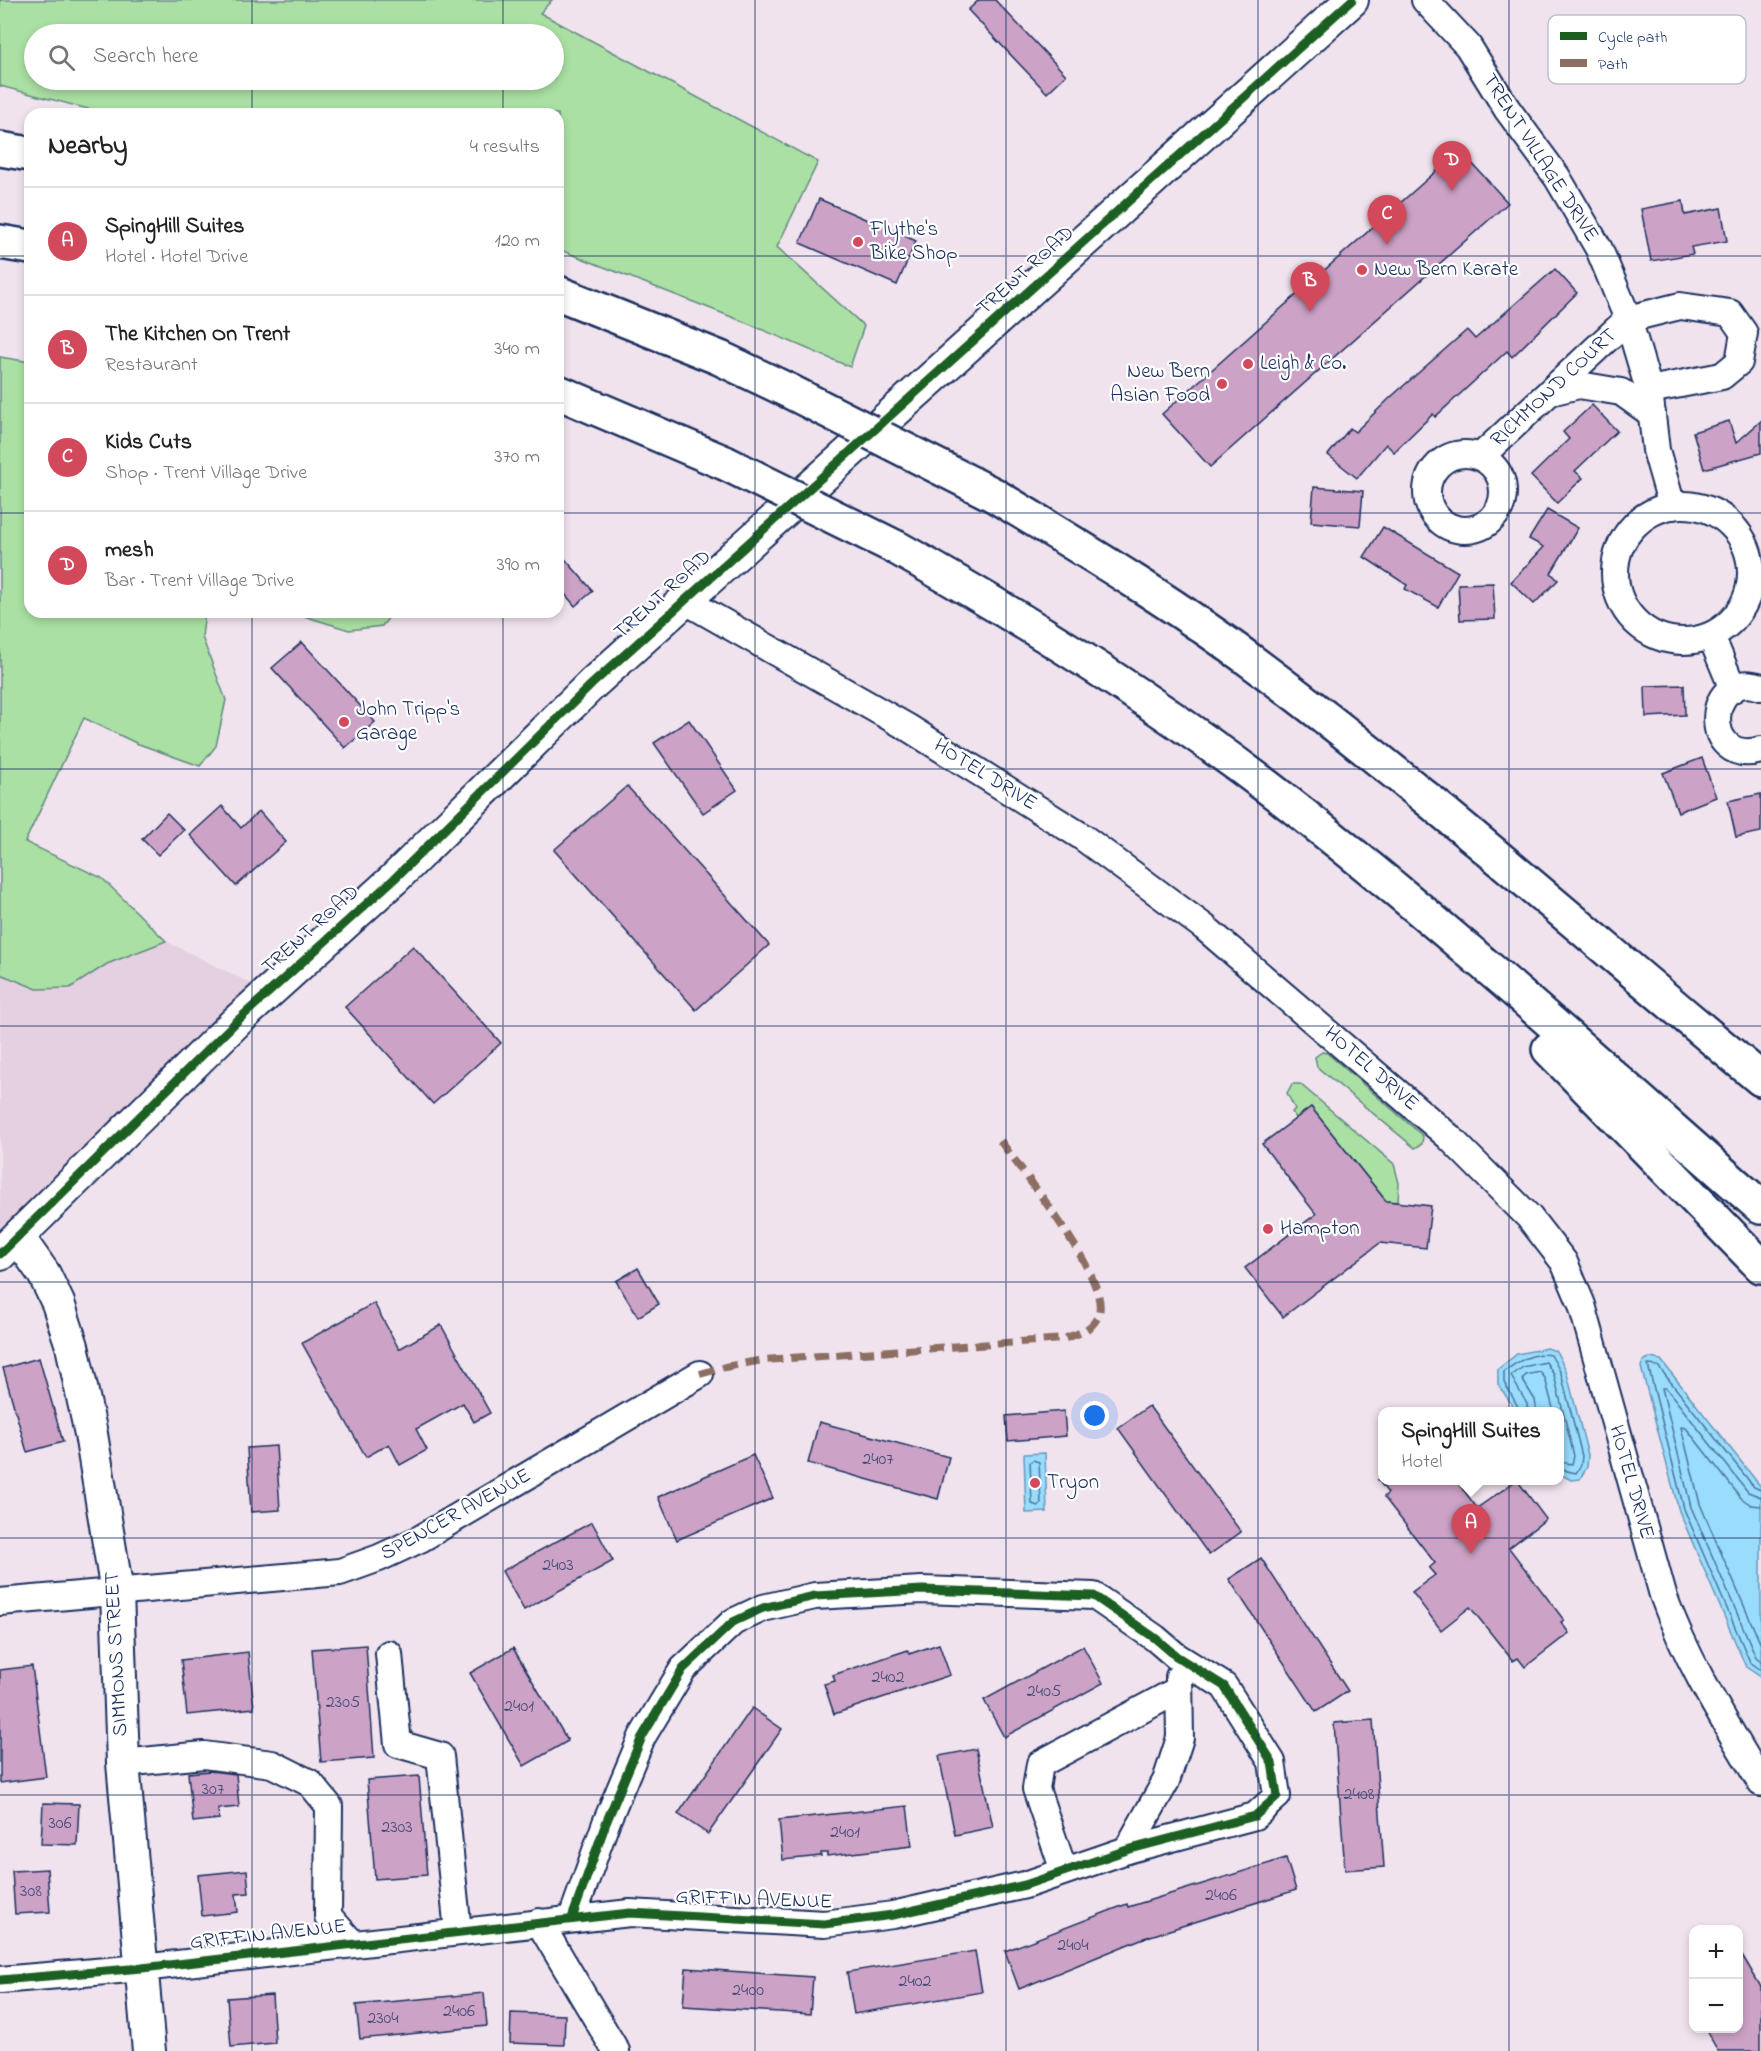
<!DOCTYPE html>
<html lang="en">
<head>
<meta charset="utf-8">
<style>
  :root { --surface:#fff; --page:#f6f6f6; --text:#222; --muted:#767676; --line:#e0e0e0; --accent:#d1495b }
  body { margin:0; font-family:"Indie Flower",sans-serif; background:var(--page); color:var(--text) }
  .controls { position:absolute; right:18px; bottom:18px; display:grid; overflow:hidden; border-radius:12px; box-shadow:0 3px 9px #0003 }
  .controls button { width:54px; height:54px; display:grid; place-items:center; padding:0; border:0; border-bottom:2px solid var(--line); background:var(--surface); color:var(--text); font:30px sans-serif }
  .you { position:absolute; left:1095px; top:1416px; width:21px; height:21px; margin:-15px; border:4px solid #fff; border-radius:50%; background:#1a73e8; box-shadow:0 0 0 9px #1a73e833 }
  .badge { display:grid; place-items:center; width:39px; height:39px; border-radius:50%; background:var(--accent); color:#fff; font-size:20px; font-weight:700 }
  .pin { position:absolute; translate:-50% -50px; filter:drop-shadow(0 2px 3px #0008) }
  .pin::after { content:''; position:absolute; top:32px; width:21px; height:18px; background:inherit; clip-path:polygon(0 0,100% 0,50% 100%) }
  .popup { position:absolute; left:1378px; top:1407px; width:186px; height:78px; box-sizing:border-box; display:grid; place-content:center; border-radius:12px; background:var(--surface); filter:drop-shadow(0 2px 4px #0005); font-size:20px; white-space:nowrap; color:var(--muted) }
  .popup b { font-size:22px; color:var(--text) }
  .popup::after { content:''; position:absolute; left:50%; top:100%; margin-left:-12px; border:12px solid transparent; border-top-color:var(--surface) }
  .list { margin:0; padding:0; list-style:none }
  h2 { display:flex; justify-content:space-between; align-items:center; height:78px; margin:0; padding:0 24px; font-size:26px }
  h2 small { font-size:20px; font-weight:400; color:var(--muted) }
  .list li { display:grid; grid-template-columns:39px 1fr auto; gap:18px; align-items:center; box-sizing:border-box; height:108px; padding:0 24px; border-top:2px solid var(--line) }
  .list b { display:block; font-size:22px; white-space:nowrap }
  .list p { margin:0; font-size:20px; white-space:nowrap; color:var(--muted) }
  .list em { font-size:20px; font-style:normal; color:var(--muted) }
  .icon { flex:none; width:33px; height:33px; fill:none; stroke:currentColor; stroke-width:2; stroke-linecap:round; stroke-linejoin:round }
  .map { position:relative; flex:none; width:1761px; height:2051px; overflow:hidden }
  .search { position:absolute; background:var(--surface); box-shadow:0 3px 9px #0003; left:24px; top:24px; width:540px; height:66px; display:flex; align-items:center; gap:15px; box-sizing:border-box; padding:0 21px; border-radius:33px; color:var(--muted); font-size:22px }
  .panel { position:absolute; background:var(--surface); box-shadow:0 3px 9px #0003; left:24px; top:108px; width:540px; height:510px; border-radius:18px }
  .map>svg:first-child { display:block }
  .built { fill:#e5d0e2 }
  .green { fill:#aae0a3; stroke:#628880; stroke-width:1.5; fill-rule:evenodd }
  .water { fill:#99dcfb; stroke:#6797bc; stroke-width:1.5 }
  .lines { fill:none; stroke-linecap:round; stroke-linejoin:round }
  .shore { stroke:#4d749d; stroke-width:1.5 }
  .building { fill:#cca2c6; stroke:#1b2f5e; stroke-width:1.5 }
  .minor-casing { stroke:#1b2f5e; stroke-width:30 }
  .tertiary-casing { stroke:#1b2f5e; stroke-width:36 }
  .motorway-casing { stroke:#1b2f5e; stroke-width:38 }
  .minor { stroke:#fff; stroke-width:26 }
  .tertiary { stroke:#fff; stroke-width:32 }
  .motorway { stroke:#fff; stroke-width:33 }
  .motorway-bridge-casing { stroke:#1b2f5e; stroke-width:38; stroke-linecap:butt }
  .motorway-bridge { stroke:#fff; stroke-width:33 }
  .quiet { stroke:#8d6e63; stroke-width:8; stroke-dasharray:15 8; stroke-linecap:butt }
  .cycleway-casing { stroke:#fff; stroke-width:13 }
  .cycleway { stroke:#1b5e20; stroke-width:9 }
  .grid { fill:none; stroke:#1b2f5e; stroke-width:1.5; stroke-opacity:0.55 }
  .poi-dot { fill:#d1495b; stroke:#fff; stroke-width:2 }
  .labels { text-anchor:middle; dominant-baseline:central; stroke-width:4.5; stroke-linejoin:round; paint-order:stroke }
  .number-label { font-size:18px; fill:#474c78 }
  .street-label { font-size:21px; fill:#1b2f5e; stroke:#fff }
  .poi-label { font-size:21px; fill:#1b2f5e; stroke:#fff; text-anchor:start }
  .key { fill:#fff; stroke:#bbc1cf; stroke-width:1.5 }
  .key-label { font-size:16px; fill:#1b2f5e }
</style>
</head>
<body>
<div class="map">
<svg width="1761" height="2051" viewBox="0 0 1761 2051">
  <rect width="100%" height="100%" fill="#f0e3ee"/>
  <filter id="ink" filterUnits="userSpaceOnUse"><feTurbulence type="fractalNoise" baseFrequency=".0167" numOctaves="2"/><feDisplacementMap in="SourceGraphic" scale="12" xChannelSelector="R" yChannelSelector="G"/><feConvolveMatrix kernelMatrix="1 2 1 2 8 2 1 2 1" color-interpolation-filters="sRGB"/></filter>
  <g filter="url(#ink)">
    <path class="built" d="M 166,941 L 260,988 L 0,1234 L 0,974 L 37,988 L 74,985 L 107,964 Z"/>
    <g class="green">
      <path d="M 0,0 L 552,0 L 540,13 L 818,162 L 777,247 L 864,326 L 850,367 L 742,321 L 558,249 L 558,114 L 107,114 L 0,86 ZM 554,34 L 554,80 L 34,80 L 34,34 Z"/>
      <path d="M 0,357 L 30,362 L 30,612 L 205,612 L 202,637 L 226,700 L 216,746 L 200,766 L 136,743 L 84,718 L 25,842 L 102,878 L 166,941 L 107,964 L 70,988 L 37,989 L 0,974 Z"/>
      <path d="M 291,612 L 393,612 L 382,626 L 349,630 Z"/>
      <path d="M 1322,1052 L 1327,1053 L 1423,1136 L 1422,1144 L 1415,1148 L 1317,1067 L 1315,1057 Z"/>
      <path d="M 1292,1084 L 1300,1084 L 1394,1164 L 1399,1183 L 1398,1202 L 1386,1201 L 1311,1107 L 1296,1118 L 1292,1112 L 1295,1109 L 1287,1093 Z"/>
    </g>
    <g class="water">
      <path d="M 1547,1348 L 1556,1351 L 1566,1370 L 1588,1455 L 1587,1467 L 1580,1479 L 1571,1480 L 1560,1474 L 1559,1412 L 1516,1411 L 1498,1384 L 1498,1369 L 1517,1354 Z"/>
      <path d="M 1649,1358 L 1661,1360 L 1761,1487 L 1761,1677 L 1746,1667 L 1679,1511 L 1641,1367 L 1643,1361 Z"/>
      <path d="M 1045,1453 L 1047,1512 L 1026,1513 L 1024,1454 Z"/>
    </g>
    <g class="lines">
      <g class="shore">
        <path d="M 1521,1412 L 1504,1382 L 1504,1372 C 1516,1362 1535,1351 1551,1355 L 1561,1373 L 1582,1456 L 1581,1465 L 1576,1473 L 1559,1469"/>
        <path d="M 1528,1412 L 1527,1404 L 1511,1376 L 1523,1367 L 1546,1362 L 1554,1375 L 1574,1456 L 1572,1464 L 1559,1462"/>
        <path d="M 1537,1412 L 1535,1400 L 1522,1379 L 1526,1375 L 1540,1372 L 1545,1378 L 1554,1412"/>
        <path d="M 1033,1460 L 1039,1462 L 1041,1503 L 1038,1506 L 1032,1504 L 1030,1462 Z"/>
        <path d="M 1761,1490 L 1754,1487 L 1658,1366 L 1648,1365 L 1684,1509 L 1750,1662 L 1761,1670"/>
        <path d="M 1761,1497 L 1748,1492 L 1666,1388 L 1662,1388 L 1691,1507 L 1756,1657 L 1761,1661"/>
        <path d="M 1761,1506 L 1751,1505 L 1741,1498 L 1686,1428 L 1681,1427 L 1700,1504 L 1761,1645"/>
      </g>
    </g>
    <g class="building">
      <path d="M 979,0 L 995,0 L 1066,75 L 1047,93 L 968,10 Z"/>
      <path d="M 1460,150 L 1508,203 L 1210,467 L 1162,414 Z"/>
      <path d="M 819,199 L 916,241 L 897,285 L 800,243 Z"/>
      <path d="M 1683,201 L 1685,215 L 1721,208 L 1727,241 L 1691,247 L 1693,254 L 1651,261 L 1641,209 Z"/>
      <path d="M 1555,269 L 1577,293 L 1512,357 L 1507,351 L 1435,417 L 1433,414 L 1394,452 L 1386,444 L 1357,478 L 1328,455 L 1350,428 L 1355,432 L 1392,396 L 1467,330 L 1475,339 Z"/>
      <path d="M 1592,405 L 1617,431 L 1575,471 L 1583,478 L 1557,503 L 1531,476 L 1569,439 L 1563,432 Z"/>
      <path d="M 1729,421 L 1736,443 L 1761,421 L 1761,453 L 1704,469 L 1693,432 Z"/>
      <path d="M 1314,487 L 1363,491 L 1360,526 L 1311,522 Z"/>
      <path d="M 1547,510 L 1578,528 L 1551,573 L 1558,580 L 1534,604 L 1511,582 L 1544,547 L 1529,539 Z"/>
      <path d="M 1383,527 L 1458,572 L 1438,607 L 1405,589 L 1407,585 L 1364,557 Z"/>
      <path d="M 558,551 L 593,591 L 575,606 L 558,586 Z"/>
      <path d="M 1493,583 L 1495,619 L 1460,620 L 1458,584 Z"/>
      <path d="M 302,642 L 375,722 L 345,748 L 272,668 Z"/>
      <path d="M 1684,685 L 1685,715 L 1646,717 L 1645,686 Z"/>
      <path d="M 689,720 L 737,790 L 703,813 L 654,743 Z"/>
      <path d="M 1702,758 L 1716,797 L 1678,812 L 1663,773 Z"/>
      <path d="M 627,786 L 769,945 L 696,1010 L 554,850 Z"/>
      <path d="M 1761,794 L 1761,832 L 1736,837 L 1728,801 Z"/>
      <path d="M 222,806 L 241,828 L 259,811 L 286,842 L 236,886 L 190,835 Z"/>
      <path d="M 167,813 L 184,830 L 158,855 L 142,839 Z"/>
      <path d="M 413,946 L 501,1043 L 433,1104 L 345,1007 Z"/>
      <path d="M 1311,1107 L 1386,1201 L 1431,1206 L 1426,1248 L 1380,1243 L 1283,1317 L 1245,1268 L 1316,1214 L 1262,1144 Z"/>
      <path d="M 638,1268 L 659,1304 L 638,1317 L 616,1281 Z"/>
      <path d="M 374,1303 L 399,1349 L 441,1325 L 490,1413 L 474,1422 L 463,1403 L 416,1429 L 427,1450 L 400,1465 L 389,1444 L 366,1457 L 302,1343 Z"/>
      <path d="M 39,1358 L 63,1442 L 27,1452 L 3,1368 Z"/>
      <path d="M 1149,1406 L 1241,1532 L 1209,1555 L 1118,1428 Z"/>
      <path d="M 1064,1411 L 1066,1436 L 1008,1441 L 1006,1416 Z"/>
      <path d="M 819,1422 L 949,1457 L 938,1499 L 808,1463 Z"/>
      <path d="M 276,1446 L 280,1510 L 251,1512 L 247,1448 Z"/>
      <path d="M 753,1455 L 773,1498 L 677,1540 L 658,1497 Z"/>
      <path d="M 1378,1480 L 1456,1480 L 1477,1508 L 1517,1480 L 1546,1519 L 1509,1548 L 1564,1620 L 1561,1622 L 1569,1633 L 1525,1667 L 1518,1658 L 1513,1661 L 1470,1607 L 1441,1630 L 1412,1592 L 1435,1575 L 1429,1568 L 1435,1563 L 1384,1497 L 1388,1493 Z"/>
      <path d="M 592,1522 L 613,1561 L 524,1610 L 502,1571 Z"/>
      <path d="M 1261,1558 L 1348,1691 L 1316,1712 L 1229,1579 Z"/>
      <path d="M 939,1644 L 950,1675 L 834,1714 L 824,1684 L 835,1681 L 833,1675 L 908,1650 L 909,1654 Z"/>
      <path d="M 366,1645 L 374,1758 L 321,1762 L 312,1649 Z"/>
      <path d="M 1083,1646 L 1103,1683 L 1004,1737 L 984,1700 Z"/>
      <path d="M 513,1648 L 568,1741 L 524,1766 L 470,1673 Z"/>
      <path d="M 248,1652 L 254,1708 L 187,1715 L 181,1660 Z"/>
      <path d="M 32,1666 L 46,1777 L 0,1783 L 0,1670 Z"/>
      <path d="M 752,1708 L 782,1729 L 708,1834 L 678,1814 Z"/>
      <path d="M 1373,1720 L 1384,1867 L 1345,1870 L 1334,1723 Z"/>
      <path d="M 976,1749 L 993,1827 L 955,1835 L 939,1756 Z"/>
      <path d="M 210,1771 L 236,1774 L 239,1807 L 218,1809 L 219,1819 L 193,1822 L 188,1773 Z"/>
      <path d="M 419,1776 L 427,1875 L 375,1879 L 367,1780 Z"/>
      <path d="M 43,1803 L 79,1804 L 77,1845 L 41,1844 Z"/>
      <path d="M 907,1806 L 912,1846 L 827,1856 L 827,1853 L 821,1853 L 821,1856 L 783,1860 L 779,1820 Z"/>
      <path d="M 1286,1858 L 1296,1890 L 1141,1939 L 1019,1989 L 1005,1951 L 1127,1904 L 1128,1907 Z"/>
      <path d="M 47,1869 L 50,1912 L 15,1914 L 12,1871 Z"/>
      <path d="M 247,1870 L 249,1893 L 236,1894 L 238,1912 L 202,1916 L 198,1875 Z"/>
      <path d="M 1738,1948 L 1761,1987 L 1761,2051 L 1718,2051 L 1705,2028 L 1738,2028 Z"/>
      <path d="M 975,1951 L 982,1992 L 854,2014 L 847,1972 Z"/>
      <path d="M 686,1968 L 813,1977 L 810,2014 L 683,2006 Z"/>
      <path d="M 484,1993 L 487,2026 L 360,2039 L 356,2005 Z"/>
      <path d="M 272,1995 L 275,2043 L 231,2047 L 227,1998 Z"/>
      <path d="M 511,2013 L 565,2015 L 564,2045 L 510,2043 Z"/>
    </g>
    <g class="lines">
      <defs>
        <g id="minor">
          <path d="M 1425,0 L 1468,46 L 1507,109 L 1557,177 L 1599,249 L 1628,319 L 1649,390 L 1656,450 L 1672,506"/>
          <path d="M 1550,392 L 1579,385 L 1621,392 L 1652,414"/>
          <circle cx="1465" cy="492" r="38"/>
          <path d="M 1480,457 L 1628,319 L 1680,306 L 1730,313 L 1744,333 L 1739,362 L 1722,376 L 1649,390"/>
          <circle cx="1683" cy="573" r="68"/>
          <path d="M 684,600 L 907,727 L 1081,836 L 1204,927 L 1448,1136 L 1529,1217 L 1564,1262 L 1582,1305 L 1663,1595 C 1687,1662 1725,1722 1761,1783"/>
          <path d="M 1711,636 L 1733,689"/>
          <path d="M 1761,687 C 1705,667 1700,768 1761,750"/>
          <path d="M 0,1602 L 340,1572 L 379,1558 L 420,1539 L 700,1374"/>
          <path d="M 389,1654 L 398,1744 L 440,1756 L 458,1932"/>
          <path d="M 123,1763 L 204,1755 L 272,1764 L 310,1783 L 329,1806 L 328,1916 L 352,1943"/>
          <path d="M 1127,1850 L 1166,1781 L 1180,1738 L 1179,1677"/>
          <path d="M 1064,1871 L 1036,1789 L 1040,1764 L 1178,1690"/>
          <path d="M 539,1922 L 616,2051"/>
          <path d="M 0,1980 L 142,1968 L 630,1913 L 824,1924 L 893,1915 L 1025,1885 L 1127,1850 L 1255,1816 L 1277,1796 L 1272,1762 L 1224,1686 L 1176,1656 L 1155,1638 L 1094,1596 L 922,1590 L 815,1596 L 763,1608 L 733,1622 L 683,1669 L 642,1737 L 606,1823 L 572,1918"/>
        </g>
        <g id="tertiary">
          <path d="M 18,1237 L 44,1274 L 58,1303 L 72,1346 L 91,1434 L 117,1592 L 123,1763 L 149,2051"/>
          <path d="M 0,1254 L 237,1021 L 394,879 L 592,684 L 1352,0"/>
        </g>
        <g id="motorway">
          <path d="M 0,149 L 30,154"/>
          <path d="M 0,242 L 30,247"/>
          <path d="M 558,293 L 720,358 L 789,391"/>
          <path d="M 558,392 L 725,463"/>
          <path d="M 994,495 C 1083,549 1172,602 1255,664 C 1430,794 1593,940 1761,1079"/>
          <path d="M 897,548 C 1029,622 1158,703 1278,795 C 1445,924 1602,1068 1761,1207"/>
          <path d="M 1549,1049 L 1761,1266"/>
        </g>
      </defs>
      <use href="#minor" class="minor-casing"/>
      <use href="#tertiary" class="tertiary-casing"/>
      <use href="#motorway" class="motorway-casing"/>
      <use href="#minor" class="minor"/>
      <use href="#tertiary" class="tertiary"/>
      <use href="#motorway" class="motorway"/>
      <defs>
        <g id="motorway-bridge">
          <path d="M 789,391 L 994,495"/>
          <path d="M 725,463 L 897,548"/>
        </g>
      </defs>
      <use href="#motorway-bridge" class="motorway-bridge-casing"/>
      <use href="#motorway-bridge" class="motorway-bridge"/>
      <path class="quiet" d="M 700,1374 L 725,1367 L 763,1360 L 1063,1339 C 1077,1334 1094,1330 1099,1313 C 1109,1277 1022,1172 999,1139"/>
      <defs>
        <g id="cycleway">
          <path d="M 0,1254 L 237,1021 L 394,879 L 592,684 L 1352,0"/>
          <path d="M 0,1980 L 142,1968 L 630,1913 L 824,1924 L 893,1915 L 1025,1885 L 1127,1850 L 1255,1816 L 1277,1796 L 1272,1762 L 1224,1686 L 1176,1656 L 1155,1638 L 1094,1596 L 922,1590 L 815,1596 L 763,1608 L 733,1622 L 683,1669 L 642,1737 L 606,1823 L 572,1918"/>
        </g>
      </defs>
      <use href="#cycleway" class="cycleway-casing"/>
      <use href="#cycleway" class="cycleway"/>
    </g>
  </g>
  <path class="grid" d="M 252,0 L 252,34M 503,0 L 503,34M 755,0 L 755,2051M 1006,0 L 1006,2051M 1258,0 L 1258,2051M 1509,0 L 1509,2051M 252,80 L 252,114M 503,80 L 503,114M 0,256 L 30,256M 558,256 L 1761,256M 0,513 L 30,513M 558,513 L 1761,513M 252,612 L 252,2051M 503,612 L 503,2051M 0,769 L 1761,769M 0,1026 L 1761,1026M 0,1282 L 1761,1282M 0,1538 L 1761,1538M 0,1795 L 1761,1795"/>
  <g class="poi-dot">
    <circle cx="858" cy="242" r="6"/>
    <circle cx="1362" cy="270" r="6"/>
    <circle cx="1248" cy="364" r="6"/>
    <circle cx="1222" cy="384" r="6"/>
    <circle cx="344" cy="722" r="6"/>
    <circle cx="1268" cy="1229" r="6"/>
    <circle cx="1035" cy="1483" r="6"/>
  </g>
  <g class="labels">
    <g class="number-label">
      <text x="878" y="1460">2407</text>
      <text x="558" y="1566">2403</text>
      <text x="888" y="1678">2402</text>
      <text x="1044" y="1692">2405</text>
      <text x="343" y="1703">2305</text>
      <text x="519" y="1707">2401</text>
      <text x="213" y="1790">307</text>
      <text x="1359" y="1795">2408</text>
      <text x="60" y="1824">306</text>
      <text x="397" y="1828">2303</text>
      <text x="845" y="1833">2401</text>
      <text x="31" y="1892">308</text>
      <text x="1221" y="1896">2406</text>
      <text x="1073" y="1946">2404</text>
      <text x="915" y="1982">2402</text>
      <text x="748" y="1991">2400</text>
      <text x="459" y="2012">2406</text>
      <text x="383" y="2019">2304</text>
    </g>
    <g class="street-label">
      <text transform="translate(1540 158) rotate(57)">TRENT VILLAGE DRIVE</text>
      <text transform="translate(1026 271) rotate(-42)">TRENT ROAD</text>
      <text transform="translate(1554 388) rotate(-43)">RICHMOND COURT</text>
      <text transform="translate(663 595) rotate(-42)">TRENT ROAD</text>
      <text transform="translate(985 775) rotate(32)">HOTEL DRIVE</text>
      <text transform="translate(311 930) rotate(-42)">TRENT ROAD</text>
      <text transform="translate(1371 1069) rotate(41)">HOTEL DRIVE</text>
      <text transform="translate(1631 1482) rotate(74)">HOTEL DRIVE</text>
      <text transform="translate(456 1515) rotate(-29)">SPENCER AVENUE</text>
      <text transform="translate(117 1654) rotate(-93)">SIMMONS STREET</text>
      <text transform="translate(754 1900) rotate(2)">GRIFFIN AVENUE</text>
      <text transform="translate(268 1935) rotate(-6)">GRIFFIN AVENUE</text>
    </g>
    <g class="poi-label">
      <text x="870" y="230">Flythe's<tspan x="870" dy="24">Bike Shop</tspan></text>
      <text x="1374" y="270">New Bern Karate</text>
      <text x="1260" y="364">Leigh &amp; Co.</text>
      <text x="1210" y="372" text-anchor="end">New Bern<tspan x="1210" dy="24">Asian Food</tspan></text>
      <text x="356" y="710">John Tripp's<tspan x="356" dy="24">Garage</tspan></text>
      <text x="1280" y="1229">Hampton</text>
      <text x="1047" y="1483">Tryon</text>
    </g>
  </g>
  <rect x="1548" y="15" width="198" height="69" rx="9" class="key"/>
  <rect x="1560" y="32" width="27" height="8" fill="#1b5e20"/>
  <rect x="1560" y="59" width="27" height="8" fill="#8d6e63"/>
  <g class="key-label">
    <text x="1598" y="42">Cycle path</text>
    <text x="1598" y="69">Path</text>
  </g>
</svg>
<div class="controls">
<button>+</button>
<button>−</button>
</div>
<div class="you"></div>
<div class="pin badge" style="left:1471px;top:1554px">A</div>
<div class="popup"><b>SpingHill Suites</b>Hotel</div>
<div class="pin badge" style="left:1310px;top:312px">B</div>
<div class="pin badge" style="left:1387px;top:245px">C</div>
<div class="pin badge" style="left:1452px;top:191px">D</div>
<div class="search"><svg class="icon" aria-label="search" viewBox="0 0 24 24"><circle cx="10" cy="10" r="6"/><path d="M15 15l6 6"/></svg>Search here</div>
<section class="panel">
<h2>Nearby<small>4 results</small></h2>
<ul class="list">
<li><span class="badge">A</span><div><b>SpingHill Suites</b><p>Hotel · Hotel Drive</p></div><em>120 m</em></li>
<li><span class="badge">B</span><div><b>The Kitchen On Trent</b><p>Restaurant</p></div><em>340 m</em></li>
<li><span class="badge">C</span><div><b>Kids Cuts</b><p>Shop · Trent Village Drive</p></div><em>370 m</em></li>
<li><span class="badge">D</span><div><b>mesh</b><p>Bar · Trent Village Drive</p></div><em>390 m</em></li>
</ul>
</section>
</div>
</body>
</html>
